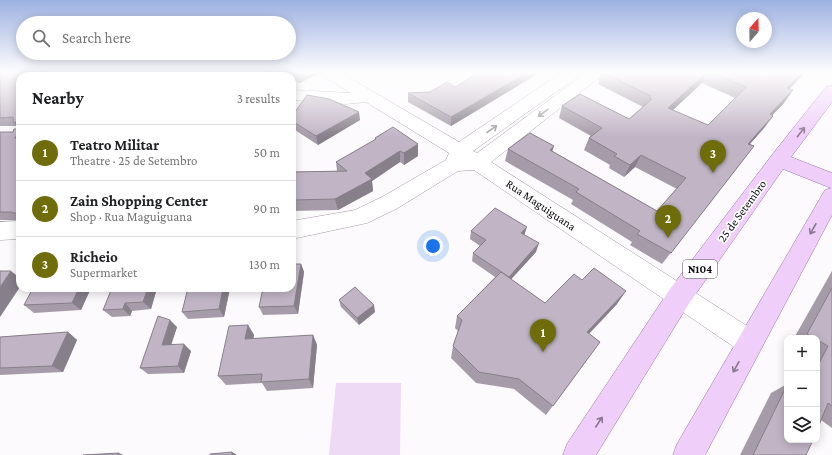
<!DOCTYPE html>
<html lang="en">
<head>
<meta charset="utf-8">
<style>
  :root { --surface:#fff; --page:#f2f2f2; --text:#202124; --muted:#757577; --line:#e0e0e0; --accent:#6e6c0b }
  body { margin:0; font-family:"Crimson Pro",serif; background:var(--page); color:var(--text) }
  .controls { position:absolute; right:12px; bottom:12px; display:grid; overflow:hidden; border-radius:8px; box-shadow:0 2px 10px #0003 }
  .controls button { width:36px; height:36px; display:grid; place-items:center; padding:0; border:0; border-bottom:1px solid var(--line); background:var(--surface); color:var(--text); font:20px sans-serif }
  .compass { position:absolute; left:736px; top:12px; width:36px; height:36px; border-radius:50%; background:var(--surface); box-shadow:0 2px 10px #0003; rotate:20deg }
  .you { position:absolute; left:433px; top:246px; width:14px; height:14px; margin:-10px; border:3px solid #fff; border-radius:50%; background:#1a73e8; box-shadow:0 0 0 6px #1a73e833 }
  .badge { display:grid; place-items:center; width:26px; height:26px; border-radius:50%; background:var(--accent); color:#fff; font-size:13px; font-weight:700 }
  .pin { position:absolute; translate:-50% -33px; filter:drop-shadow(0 1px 2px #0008) }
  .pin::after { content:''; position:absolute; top:21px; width:14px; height:12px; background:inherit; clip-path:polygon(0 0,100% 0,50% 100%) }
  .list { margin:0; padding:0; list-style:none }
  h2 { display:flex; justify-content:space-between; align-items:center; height:52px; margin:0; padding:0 16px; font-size:17px }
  h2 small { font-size:13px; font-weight:400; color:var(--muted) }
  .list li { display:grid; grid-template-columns:26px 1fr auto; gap:12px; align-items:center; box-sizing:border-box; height:56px; padding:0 16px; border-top:1px solid var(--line) }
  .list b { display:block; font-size:15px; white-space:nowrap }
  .list p { margin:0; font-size:13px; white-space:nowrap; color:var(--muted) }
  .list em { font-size:13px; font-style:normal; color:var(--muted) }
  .icon { flex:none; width:22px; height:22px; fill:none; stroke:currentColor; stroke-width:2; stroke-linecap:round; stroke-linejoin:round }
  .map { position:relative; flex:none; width:832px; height:455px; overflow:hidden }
  .search { position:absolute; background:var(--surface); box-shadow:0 2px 10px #0003; left:16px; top:16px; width:280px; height:44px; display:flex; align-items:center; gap:10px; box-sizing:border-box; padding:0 14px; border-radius:22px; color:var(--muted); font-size:15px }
  .panel { position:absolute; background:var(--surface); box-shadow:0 2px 10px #0003; left:16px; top:72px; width:280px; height:220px; border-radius:12px }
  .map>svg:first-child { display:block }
  .green { fill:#efdaf5 }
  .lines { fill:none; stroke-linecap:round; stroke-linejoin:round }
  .minor-casing { stroke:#a69aa9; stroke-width:1 }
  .major-casing { stroke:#9a76a5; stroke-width:1 }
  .minor { fill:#fff; fill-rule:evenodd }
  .major { fill:#efcff9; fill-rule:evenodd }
  .wall { fill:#a69ca9; fill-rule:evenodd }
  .shaded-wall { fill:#877f8a }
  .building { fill:#c1b5c5; stroke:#877f8a }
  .oneway { stroke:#9f9ea0 }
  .oneway2 { stroke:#8b7791 }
  .labels { text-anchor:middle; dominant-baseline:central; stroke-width:3.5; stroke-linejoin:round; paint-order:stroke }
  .shield { fill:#fff; stroke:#585558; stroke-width:1 }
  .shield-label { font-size:11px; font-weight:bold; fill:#100c11 }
  .street-label { font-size:12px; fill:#100c11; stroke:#fff }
</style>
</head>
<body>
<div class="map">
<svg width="832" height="455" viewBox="0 0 832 455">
  <rect width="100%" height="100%" fill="#fcfafd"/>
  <path class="green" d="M 336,383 L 401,383 L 400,455 L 329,455 Z"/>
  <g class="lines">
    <defs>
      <g id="minor">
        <path d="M 321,73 L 341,73 L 459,142 L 561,73 L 578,73 L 577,77 L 473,151 L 477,153 L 586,73 L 605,73 L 491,162 L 758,333 L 762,342 L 758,351 L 749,354 L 740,351 L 474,170 L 458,171 L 396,209 L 367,223 L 292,239 L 292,221 L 355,210 L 382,197 L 446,160 L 449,153 L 366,102 L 346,104 L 292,100 L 292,90 L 351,93 L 323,76 Z"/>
        <path d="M 20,221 L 20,239 L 0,240 L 0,222 Z"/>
      </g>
      <path id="major" d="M 832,86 L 832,102 L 791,157 L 832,173 L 832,215 L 705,455 L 673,455 L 677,444 L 825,190 L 831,188 L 783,169 L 688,305 L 596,455 L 563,455 L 567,444 L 670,289 L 772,155 L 826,87 Z"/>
    </defs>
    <use href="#minor" class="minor-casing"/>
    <use href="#major" class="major-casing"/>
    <use href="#minor" class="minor"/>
    <use href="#major" class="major"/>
  </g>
  <g class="wall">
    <path d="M 0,73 L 69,75 L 69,73 L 109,73 L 105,74 L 105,76 L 20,76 L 20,220 L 0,220 L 0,132 L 13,132 L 19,129 L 16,126 L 0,126 Z"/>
    <path d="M 272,73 L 319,73 L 300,83 L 292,81 L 292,76 L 279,76 Z"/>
    <path d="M 475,73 L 539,73 L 451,126 L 408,102 L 408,93 L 430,92 L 455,87 L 476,74 Z"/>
    <path d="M 601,73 L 805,73 L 789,89 L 784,103 L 772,115 L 773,116 L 764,128 L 750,144 L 754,146 L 662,264 L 630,245 L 632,242 L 571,204 L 573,200 L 505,161 L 508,149 L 552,151 L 657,211 L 677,189 L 635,167 L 624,177 L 609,168 L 610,165 L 584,150 L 589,138 L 591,136 L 559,118 L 562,106 L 629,119 L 643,107 L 598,84 ZM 702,83 L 735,98 L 708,125 L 673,110 Z"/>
    <path d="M 292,116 L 360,120 L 318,145 L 292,128 Z"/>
    <path d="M 375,138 L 418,156 L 404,165 L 400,162 L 372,181 L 373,191 L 338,210 L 292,211 L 292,172 L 337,171 L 336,162 L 375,140 Z"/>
    <path d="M 471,231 L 524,235 L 536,252 L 511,279 L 545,303 L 582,280 L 617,304 L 589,334 L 600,342 L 546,415 L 514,389 L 476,383 L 451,358 L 453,346 L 458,331 L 455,328 L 457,316 L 495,277 L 472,261 L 473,253 L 480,246 L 470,239 Z"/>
    <path d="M 301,264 L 304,272 L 298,314 L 263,315 L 259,307 Z"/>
    <path d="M 832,271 L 832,428 L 821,420 L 817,430 L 817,338 L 794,338 Z"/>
    <path d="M 33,288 L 91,288 L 81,310 L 34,313 L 24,305 Z"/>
    <path d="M 112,288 L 157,288 L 151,309 L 132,311 L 130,316 L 112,317 L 103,310 Z"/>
    <path d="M 188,288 L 230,288 L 224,317 L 188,319 L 182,312 Z"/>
    <path d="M 339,300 L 375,312 L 359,325 L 341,307 Z"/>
    <path d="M 248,325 L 254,335 L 253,339 L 313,335 L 317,345 L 313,388 L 267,391 L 262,383 L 226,385 L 218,376 Z"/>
    <path d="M 177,327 L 171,344 L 191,351 L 184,373 L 148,374 L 140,368 Z"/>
    <path d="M 68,332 L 77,340 L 63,372 L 0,375 L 0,337 Z"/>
    <path d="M 787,384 L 787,440 L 806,455 L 740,455 L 771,393 Z"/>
  </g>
  <g class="shaded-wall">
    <path d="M 101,73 L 109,73 L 105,74 L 105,76 L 102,76 Z"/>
    <path d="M 216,73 L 218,73 L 219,76 L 208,76 Z"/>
    <path d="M 304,73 L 319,73 L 300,83 L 298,76 Z"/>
    <path d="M 527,73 L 539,73 L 451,126 L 451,117 Z"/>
    <path d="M 706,73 L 707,73 L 702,83 L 662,120 L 668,108 Z"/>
    <path d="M 802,73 L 805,73 L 778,100 L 787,88 Z"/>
    <path d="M 793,90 L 784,103 L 761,127 L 770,114 Z"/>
    <path d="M 359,112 L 360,120 L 318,145 L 316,136 Z"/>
    <path d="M 773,116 L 764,128 L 739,156 L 748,144 Z"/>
    <path d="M 20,117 L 20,130 L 14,123 Z"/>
    <path d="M 20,131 L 20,144 L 15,138 Z"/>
    <path d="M 418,144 L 418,156 L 404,165 L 404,153 Z"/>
    <path d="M 554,146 L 550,158 L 550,150 Z"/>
    <path d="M 400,151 L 400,162 L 372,181 L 373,191 L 338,210 L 335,199 L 365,173 Z"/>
    <path d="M 641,155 L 635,167 L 624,177 L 630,165 Z"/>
    <path d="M 527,227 L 524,236 L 521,233 Z"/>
    <path d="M 539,243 L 536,252 L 506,285 L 509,277 Z"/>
    <path d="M 301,264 L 304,272 L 298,314 L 294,306 Z"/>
    <path d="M 11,271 L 20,278 L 20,287 L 0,317 L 0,287 Z"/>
    <path d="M 79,288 L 91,288 L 81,310 L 72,303 Z"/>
    <path d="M 148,288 L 157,288 L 151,309 L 143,302 Z"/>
    <path d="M 223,288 L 230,288 L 224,317 L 219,309 Z"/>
    <path d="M 626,291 L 617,304 L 579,344 L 587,332 Z"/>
    <path d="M 125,303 L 132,311 L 130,316 L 123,309 Z"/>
    <path d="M 374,305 L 375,312 L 359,325 L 357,318 Z"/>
    <path d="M 170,320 L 177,327 L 169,352 L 162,345 Z"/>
    <path d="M 248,325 L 254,335 L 252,349 L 245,339 Z"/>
    <path d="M 68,332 L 77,340 L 63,372 L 52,366 Z"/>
    <path d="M 313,335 L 317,345 L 313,388 L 309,379 Z"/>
    <path d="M 184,344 L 191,351 L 184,373 L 178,366 Z"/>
    <path d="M 232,452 L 237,455 L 232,455 Z"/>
    <path d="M 119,453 L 123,455 L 118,455 Z"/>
  </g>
  <g class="building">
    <path d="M 0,73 L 65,73 L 69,75 L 69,73 L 101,73 L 102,76 L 20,76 L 20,117 L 14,123 L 13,117 L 0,118 Z"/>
    <path d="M 132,73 L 150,73 L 151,76 L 133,76 Z"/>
    <path d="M 194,73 L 216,73 L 208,76 L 194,76 Z"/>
    <path d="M 290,73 L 304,73 L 298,76 Z"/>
    <path d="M 478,73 L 527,73 L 451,117 L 408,93 L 430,92 L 447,82 L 455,87 Z"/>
    <path d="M 604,73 L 706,73 L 668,108 L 708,125 L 746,87 L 713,73 L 802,73 L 787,88 L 793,90 L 770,114 L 773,116 L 748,144 L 754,146 L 671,253 L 637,234 L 640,231 L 576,192 L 579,189 L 508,149 L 530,133 L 554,146 L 550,150 L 657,211 L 686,178 L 641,155 L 630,165 L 614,156 L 617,154 L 589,138 L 602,128 L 562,106 L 580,94 L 629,119 L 652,99 L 649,98 L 651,96 Z"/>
    <path d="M 307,95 L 329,99 L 359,112 L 316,136 L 292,121 L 292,116 Z"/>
    <path d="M 393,127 L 418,144 L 404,153 L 400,151 L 365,173 L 372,179 L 335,199 L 292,200 L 292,172 L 347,171 L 336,162 L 376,139 L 375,138 Z"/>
    <path d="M 14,129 L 20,129 L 20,131 L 15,138 L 20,137 L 20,184 L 17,189 L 20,189 L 20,213 L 13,213 L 12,212 L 0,212 L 0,132 L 13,132 Z"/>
    <path d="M 495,208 L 527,227 L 521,233 L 539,243 L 509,277 L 473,253 L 486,240 L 471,231 Z"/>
    <path d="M 292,264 L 301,264 L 294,306 L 259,307 L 263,288 L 292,288 Z"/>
    <path d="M 594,268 L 626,291 L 587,332 L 600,342 L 553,406 L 519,379 L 479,372 L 453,346 L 462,320 L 457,316 L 501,272 L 545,303 L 574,274 L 582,280 Z"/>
    <path d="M 0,271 L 11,271 L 0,287 Z"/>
    <path d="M 355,287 L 374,305 L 357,318 L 339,300 Z"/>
    <path d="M 33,288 L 79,288 L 72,303 L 24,305 Z"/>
    <path d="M 112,288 L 148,288 L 143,302 L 125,303 L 123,309 L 103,310 Z"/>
    <path d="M 188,288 L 223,288 L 219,309 L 182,312 Z"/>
    <path d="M 832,288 L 832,406 L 828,403 L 817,430 L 817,367 L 828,346 L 817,340 L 817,338 L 814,338 L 807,334 Z"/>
    <path d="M 158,316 L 170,320 L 162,345 L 184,344 L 178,366 L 140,368 Z"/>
    <path d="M 248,325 L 245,339 L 313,335 L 309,379 L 261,382 L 262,374 L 218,376 L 229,326 Z"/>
    <path d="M 68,332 L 52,366 L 0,368 L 0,337 Z"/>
    <path d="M 787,385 L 787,440 L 813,440 L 806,455 L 753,455 Z"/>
    <path d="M 232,452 L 232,455 L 210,455 L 210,454 Z"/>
    <path d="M 119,453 L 118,455 L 83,455 Z"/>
  </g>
  <defs><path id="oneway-shaft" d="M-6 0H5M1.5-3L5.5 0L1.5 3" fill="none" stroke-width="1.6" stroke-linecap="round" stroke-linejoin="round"/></defs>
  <g class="oneway">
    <use href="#oneway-shaft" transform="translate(543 113) rotate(143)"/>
    <use href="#oneway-shaft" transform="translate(492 129) rotate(-35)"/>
  </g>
  <g class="oneway2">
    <use href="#oneway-shaft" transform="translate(801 132) rotate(-52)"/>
    <use href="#oneway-shaft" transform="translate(813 229) rotate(119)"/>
    <use href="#oneway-shaft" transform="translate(736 367) rotate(119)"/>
    <use href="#oneway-shaft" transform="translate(599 422) rotate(-57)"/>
  </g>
  <linearGradient id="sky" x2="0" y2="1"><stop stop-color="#9db1e1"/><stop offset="0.53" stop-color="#fefdfe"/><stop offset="1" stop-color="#fefdfe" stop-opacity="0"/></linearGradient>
  <rect width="832" height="137" fill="url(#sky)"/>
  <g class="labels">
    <rect class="shield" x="683" y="260" width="34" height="18" rx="3"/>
    <g class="shield-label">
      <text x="700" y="269">N104</text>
    </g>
    <g class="street-label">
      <text transform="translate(541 205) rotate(34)">Rua Maguiguana</text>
      <text transform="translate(742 211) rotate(-54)">25 de Setembro</text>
    </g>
  </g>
</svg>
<div class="controls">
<button>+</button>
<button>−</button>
<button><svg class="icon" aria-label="layers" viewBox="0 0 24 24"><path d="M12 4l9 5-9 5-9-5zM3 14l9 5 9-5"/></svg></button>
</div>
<svg class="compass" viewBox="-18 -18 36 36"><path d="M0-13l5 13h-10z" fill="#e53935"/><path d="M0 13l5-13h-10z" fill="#757577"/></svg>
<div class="you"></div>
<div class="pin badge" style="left:543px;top:352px">1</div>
<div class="pin badge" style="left:668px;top:238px">2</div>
<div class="pin badge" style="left:713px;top:173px">3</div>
<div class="search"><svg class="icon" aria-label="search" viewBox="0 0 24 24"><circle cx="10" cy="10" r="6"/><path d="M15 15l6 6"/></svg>Search here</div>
<section class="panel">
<h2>Nearby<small>3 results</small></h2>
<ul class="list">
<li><span class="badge">1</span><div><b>Teatro Militar</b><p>Theatre · 25 de Setembro</p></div><em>50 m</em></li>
<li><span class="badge">2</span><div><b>Zain Shopping Center</b><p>Shop · Rua Maguiguana</p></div><em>90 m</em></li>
<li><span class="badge">3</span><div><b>Richeio</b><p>Supermarket</p></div><em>130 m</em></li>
</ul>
</section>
</div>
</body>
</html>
